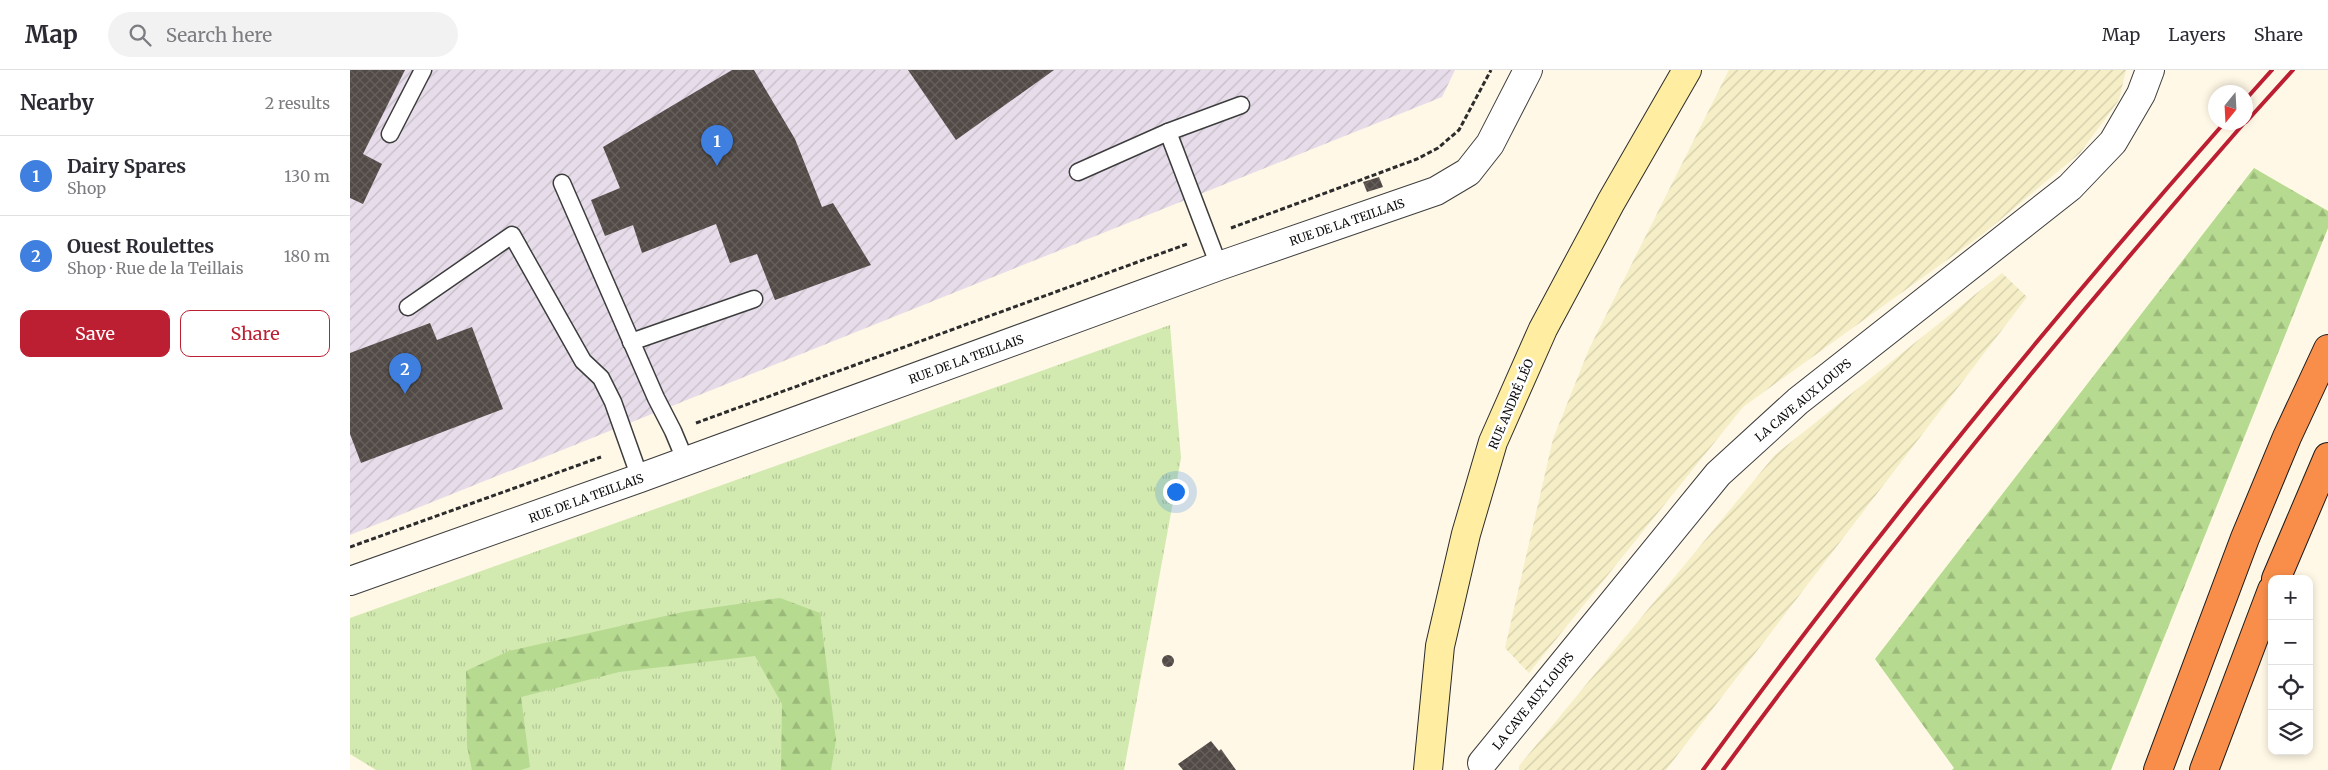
<!DOCTYPE html>
<html lang="en">
<head>
<meta charset="utf-8">
<style>
  :root { --surface:#fff; --page:#f2f2f3; --text:#2b2b33; --muted:#7c7c81; --line:#e1e1e2; --accent:#bc1f32 }
  body { margin:0; font-family:Merriweather,serif; background:var(--page); color:var(--text) }
  .controls { position:absolute; right:15px; bottom:15px; display:grid; overflow:hidden; border-radius:10px; box-shadow:0 2px 8px #0003 }
  .controls button { width:45px; height:45px; display:grid; place-items:center; padding:0; border:0; border-bottom:1px solid var(--line); background:var(--surface); color:var(--text); font:25px sans-serif }
  .compass { position:absolute; left:1858px; top:15px; width:45px; height:45px; border-radius:50%; background:var(--surface); box-shadow:0 2px 8px #0003; rotate:198deg }
  .you { position:absolute; left:825px; top:421px; width:18px; height:18px; margin:-12px; border:4px solid #fff; border-radius:50%; background:#1a73e8; box-shadow:0 0 0 8px #1a73e833 }
  .badge { display:grid; place-items:center; width:32px; height:32px; border-radius:50%; background:var(--accent); color:#fff; font-size:16px; font-weight:700 }
  .pin { position:absolute; translate:-50% -41px; filter:drop-shadow(0 1px 2px #0008) }
  .pin::after { content:''; position:absolute; top:26px; width:18px; height:15px; background:inherit; clip-path:polygon(0 0,100% 0,50% 100%) }
  .list { margin:0; padding:0; list-style:none }
  h2 { display:flex; justify-content:space-between; align-items:center; height:65px; margin:0; padding:0 20px; font-size:21px }
  h2 small { font-size:16px; font-weight:400; color:var(--muted) }
  .list li { display:grid; grid-template-columns:32px 1fr auto; gap:15px; align-items:center; box-sizing:border-box; height:80px; padding:0 20px; border-top:1px solid var(--line) }
  .list b { display:block; font-size:19px; white-space:nowrap }
  .list p { margin:0; font-size:16px; white-space:nowrap; color:var(--muted) }
  .list em { font-size:16px; font-style:normal; color:var(--muted) }
  .actions { display:flex; gap:10px; padding:15px 20px }
  .actions a { flex:1; padding:11px 0; border:1px solid var(--accent); border-radius:10px; text-align:center; font-size:18px; color:var(--accent) }
  .actions .main { background:var(--accent); color:#fff }
  .icon { flex:none; width:28px; height:28px; fill:none; stroke:currentColor; stroke-width:2; stroke-linecap:round; stroke-linejoin:round }
  .map { position:relative; flex:none; width:1978px; height:700px; overflow:hidden }
  header { display:flex; align-items:center; gap:30px; box-sizing:border-box; height:70px; padding:0 25px; background:var(--surface); border-bottom:1px solid var(--line) }
  header strong { font-size:24px }
  nav { display:flex; gap:28px; margin-inline-start:auto; font-size:18px }
  .search { width:350px; height:45px; background:var(--page); display:flex; align-items:center; gap:12px; box-sizing:border-box; padding:0 18px; border-radius:28px; color:var(--muted); font-size:19px }
  main { display:flex }
  aside { flex:1; background:var(--surface) }
  .map>svg:first-child { display:block }
  .industrial { fill:url(#industrial-furrows) }
  .farmland { fill:url(#farmland-furrows) }
  .grass { fill:url(#grass-tufts) }
  .forest { fill:url(#forest-firs) }
  .building { fill:url(#building-cross-hatch) }
  .lines { fill:none; stroke-linecap:round; stroke-linejoin:round }
  .lane-casing { stroke:#3d3d3d; stroke-width:19 }
  .street-casing { stroke:#3d3d3d; stroke-width:30 }
  .secondary-casing { stroke:#2c2c2c; stroke-width:30 }
  .highway-casing { stroke:#1b1b1b; stroke-width:30 }
  .path { stroke:#2c2c2c; stroke-width:3; stroke-dasharray:5 2.5; stroke-linecap:butt }
  .lane { stroke:#fff; stroke-width:16 }
  .street { stroke:#fff; stroke-width:28 }
  .secondary { stroke:#ffeea1; stroke-width:28 }
  .highway { stroke:#f98e4a; stroke-width:28 }
  .rail { stroke:#bc1f32; stroke-width:4 }
  .labels { text-anchor:middle; dominant-baseline:central; stroke-width:5; stroke-linejoin:round; paint-order:stroke }
  .street-label { font-size:12px; fill:#0a0a0a; stroke:#fff }
</style>
</head>
<body>
<header>
<strong>Map</strong>
<div class="search"><svg class="icon" aria-label="search" viewBox="0 0 24 24"><circle cx="10" cy="10" r="6"/><path d="M15 15l6 6"/></svg>Search here</div>
<nav><a>Map</a><a>Layers</a><a>Share</a></nav>
</header>
<main>
<aside>
<h2>Nearby<small>2 results</small></h2>
<ul class="list">
<li><span class="badge" style="background:#3f7fe0">1</span><div><b>Dairy Spares</b><p>Shop</p></div><em>130 m</em></li>
<li><span class="badge" style="background:#3f7fe0">2</span><div><b>Ouest Roulettes</b><p>Shop · Rue de la Teillais</p></div><em>180 m</em></li>
</ul>
<div class="actions"><a class="main">Save</a><a>Share</a></div>
</aside>
<div class="map">
<svg width="1978" height="700" viewBox="0 0 1978 700">
  <defs>
    <pattern id="industrial-furrows" width="10" height="10" patternUnits="userSpaceOnUse" patternTransform="scale(1.25)"><rect width="10" height="10" fill="#e7ddea"/><path d="M-1 1l2-2M0 10L10 0M9 11l2-2" fill="none" stroke="#c5bcc7"/></pattern>
    <pattern id="farmland-furrows" width="10" height="10" patternUnits="userSpaceOnUse" patternTransform="scale(1.25)"><rect width="10" height="10" fill="#f5eec6"/><path d="M-1 1l2-2M0 10L10 0M9 11l2-2" fill="none" stroke="#d1cba9"/></pattern>
    <pattern id="grass-tufts" width="24" height="20" patternUnits="userSpaceOnUse" patternTransform="scale(1.25)"><rect width="24" height="20" fill="#d2e9b0"/><path d="M3 7l-1-3M5 7V3M7 7l1-3M15 17l-1-3M17 17v-4M19 17l1-3" fill="none" stroke="#b3c696"/></pattern>
    <pattern id="forest-firs" width="22" height="20" patternUnits="userSpaceOnUse" patternTransform="scale(1.25)"><rect width="22" height="20" fill="#b6da8f"/><path d="M5 1l3.5 6h-7zM16 11l3.5 6h-7z" fill="#9bba7a"/></pattern>
    <pattern id="building-cross-hatch" width="8" height="8" patternUnits="userSpaceOnUse" patternTransform="scale(1.25)"><rect width="8" height="8" fill="#524a46"/><path d="M0 0l8 8M0 8l8-8" fill="none" stroke="#66605c"/></pattern>
  </defs>
  <rect width="100%" height="100%" fill="#fff8e6"/>
  <path class="industrial" d="M 0,0 L 1105,0 L 1092,27 L 0,465 Z"/>
  <g class="farmland">
    <path d="M 1379,0 L 1776,0 L 1769,30 L 1730,83 L 1633,164 L 1393,337 L 1179,603 L 1155,578 L 1203,369 L 1239,279 Z"/>
    <path d="M 1652,203 L 1677,227 L 1316,700 L 1169,700 L 1169,696 L 1425,385 Z"/>
  </g>
  <path class="grass" d="M 820,255 L 831,388 L 774,700 L 26,700 L 0,684 L 0,548 Z"/>
  <g class="forest">
    <path d="M 1904,98 L 1978,141 L 1978,158 L 1761,700 L 1602,700 L 1604,698 L 1525,589 Z"/>
    <path d="M 430,528 L 470,543 L 486,670 L 481,700 L 431,700 L 432,634 L 405,586 L 269,602 L 171,627 L 180,697 L 171,700 L 122,700 L 117,676 L 116,601 L 159,581 L 333,542 Z"/>
  </g>
  <g class="building">
    <path d="M 0,0 L 55,0 L 13,84 L 32,94 L 13,134 L 0,128 Z"/>
    <path d="M 382,0 L 404,0 L 445,69 L 472,137 L 483,133 L 521,195 L 425,230 L 407,184 L 380,193 L 366,154 L 292,183 L 283,155 L 255,166 L 241,130 L 270,118 L 253,77 Z"/>
    <path d="M 558,0 L 704,0 L 606,70 Z"/>
    <path d="M 1029,107 L 1033,117 L 1017,122 L 1013,112 Z"/>
    <path d="M 80,253 L 87,270 L 122,257 L 153,339 L 11,393 L 0,364 L 0,283 Z"/>
    <circle cx="818" cy="591" r="6"/>
    <path d="M 861,671 L 869,681 L 871,679 L 886,700 L 833,700 L 828,694 Z"/>
  </g>
  <g class="lines">
    <defs>
      <g id="lane">
        <path d="M 818,62 L 869,196"/>
        <path d="M 40,64 L 73,0"/>
        <path d="M 728,102 L 818,62 L 891,35"/>
        <path d="M 212,113 L 306,328 L 323,361 L 336,392"/>
        <path d="M 58,237 L 162,165 L 233,291 L 251,308 L 263,332 L 290,408"/>
        <path d="M 281,272 L 404,229"/>
      </g>
      <g id="street">
        <path d="M 0,511 L 290,408 L 869,196 L 1086,121 L 1118,102 L 1140,74 L 1178,0"/>
        <path d="M 1132,693 L 1368,404 L 1448,331 L 1720,117 L 1763,72 L 1791,24 L 1800,0"/>
      </g>
      <path id="secondary" d="M 1078,700 L 1090,576 L 1116,464 L 1143,372 L 1193,259 L 1261,132 L 1337,0"/>
      <g id="highway">
        <path d="M 1926,509 L 1978,387"/>
        <path d="M 1808,700 L 1895,468 L 1937,367 L 1978,279"/>
        <path d="M 1854,700 L 1922,520"/>
      </g>
    </defs>
    <use href="#lane" class="lane-casing"/>
    <use href="#street" class="street-casing"/>
    <use href="#secondary" class="secondary-casing"/>
    <use href="#highway" class="highway-casing"/>
    <g class="path">
      <path d="M 881,158 L 1067,89 L 1088,78 L 1109,60 L 1141,0"/>
      <path d="M 346,353 L 837,174"/>
      <path d="M 0,477 L 251,387"/>
    </g>
    <use href="#lane" class="lane"/>
    <use href="#street" class="street"/>
    <use href="#secondary" class="secondary"/>
    <use href="#highway" class="highway"/>
    <g class="rail">
      <path d="M 1896,29 L 1922,0"/>
      <path d="M 1896,52 L 1943,0"/>
      <path d="M 1353,700 C 1516,476 1691,261 1875,52"/>
      <path d="M 1373,700 C 1537,476 1712,261 1895,52"/>
    </g>
  </g>
  <g class="labels">
    <g class="street-label">
      <text transform="translate(997 152) rotate(-19)">RUE DE LA TEILLAIS</text>
      <text transform="translate(616 289) rotate(-20)">RUE DE LA TEILLAIS</text>
      <text transform="translate(1453 330) rotate(-40)">LA CAVE AUX LOUPS</text>
      <text transform="translate(1161 334) rotate(-67)">RUE ANDRÉ LÉO</text>
      <text transform="translate(236 428) rotate(-20)">RUE DE LA TEILLAIS</text>
      <text transform="translate(1183 631) rotate(-51)">LA CAVE AUX LOUPS</text>
    </g>
  </g>
</svg>
<div class="controls">
<button>+</button>
<button>−</button>
<button><svg class="icon" aria-label="locate" viewBox="0 0 24 24"><circle cx="12" cy="12" r="6"/><path d="M12 2v4M12 18v4M2 12h4M18 12h4"/></svg></button>
<button><svg class="icon" aria-label="layers" viewBox="0 0 24 24"><path d="M12 4l9 5-9 5-9-5zM3 14l9 5 9-5"/></svg></button>
</div>
<svg class="compass" viewBox="-18 -18 36 36"><path d="M0-13l5 13h-10z" fill="#e53935"/><path d="M0 13l5-13h-10z" fill="#7c7c81"/></svg>
<div class="you"></div>
<div class="pin badge" style="left:367px;top:96px;background:#3f7fe0">1</div>
<div class="pin badge" style="left:55px;top:324px;background:#3f7fe0">2</div>
</div>
</main>
</body>
</html>
